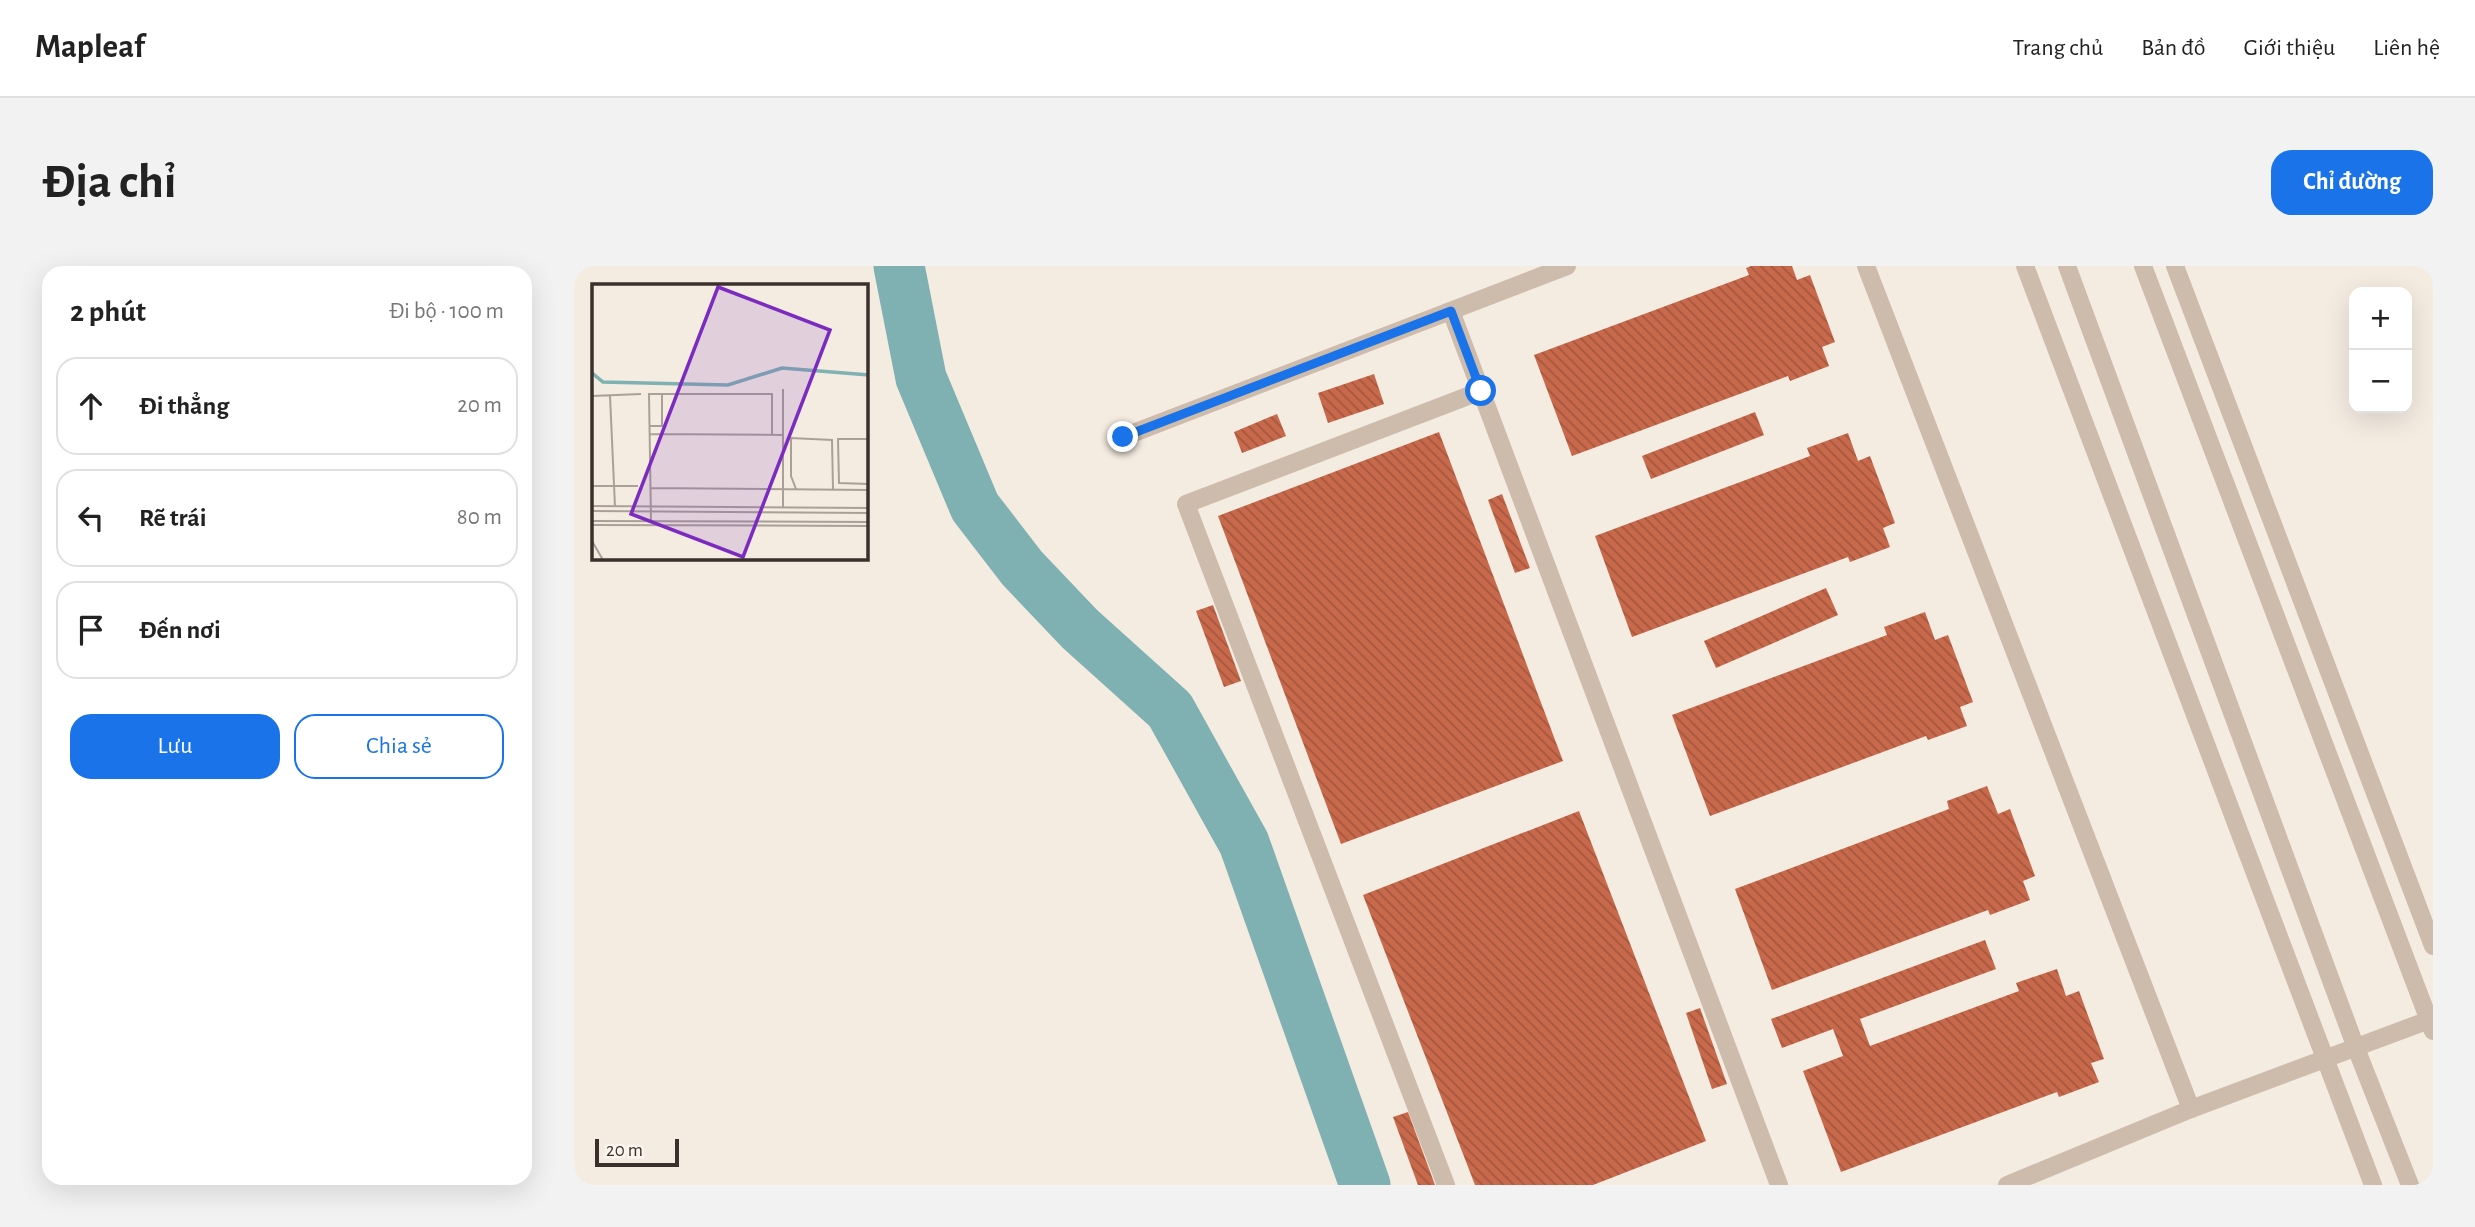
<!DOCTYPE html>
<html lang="vi">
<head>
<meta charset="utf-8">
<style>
  :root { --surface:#fff; --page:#f2f2f2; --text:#222; --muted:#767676; --line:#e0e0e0; --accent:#1a73e8 }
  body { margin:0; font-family:"Alegreya Sans",sans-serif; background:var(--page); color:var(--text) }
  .controls { position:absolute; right:21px; top:21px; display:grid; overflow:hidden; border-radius:14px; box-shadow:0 7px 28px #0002 }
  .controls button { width:63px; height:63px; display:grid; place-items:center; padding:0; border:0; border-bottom:2px solid var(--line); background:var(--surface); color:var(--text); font:35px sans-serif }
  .scale { position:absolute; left:21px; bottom:18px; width:84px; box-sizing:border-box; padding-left:7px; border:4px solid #3b302b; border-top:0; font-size:19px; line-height:24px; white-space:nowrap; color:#3b302b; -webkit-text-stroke:5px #fbf5ee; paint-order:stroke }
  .stop { position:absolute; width:21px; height:21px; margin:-16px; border:5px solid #1a73e8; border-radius:50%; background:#fff }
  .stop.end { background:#1a73e8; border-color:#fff; box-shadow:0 2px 7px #0008 }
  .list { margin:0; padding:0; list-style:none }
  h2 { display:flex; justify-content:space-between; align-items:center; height:91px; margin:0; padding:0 28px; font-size:30px }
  h2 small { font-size:23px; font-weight:400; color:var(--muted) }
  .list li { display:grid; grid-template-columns:46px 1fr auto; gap:21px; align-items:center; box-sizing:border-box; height:98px; margin:0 14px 14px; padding:0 14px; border:2px solid var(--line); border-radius:21px }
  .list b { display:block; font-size:26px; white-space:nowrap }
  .list em { font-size:23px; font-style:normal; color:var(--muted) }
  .actions { display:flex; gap:14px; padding:21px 28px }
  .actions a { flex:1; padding:16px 0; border:2px solid var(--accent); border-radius:21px; text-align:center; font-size:24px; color:var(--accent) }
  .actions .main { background:var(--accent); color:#fff }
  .icon { flex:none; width:38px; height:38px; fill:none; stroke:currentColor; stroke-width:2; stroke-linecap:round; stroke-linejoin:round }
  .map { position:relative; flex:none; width:1859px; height:919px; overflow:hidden; border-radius:21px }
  header { display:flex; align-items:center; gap:42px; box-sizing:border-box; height:98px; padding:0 35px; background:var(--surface); border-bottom:2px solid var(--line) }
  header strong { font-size:33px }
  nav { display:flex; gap:38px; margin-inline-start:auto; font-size:24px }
  .intro { display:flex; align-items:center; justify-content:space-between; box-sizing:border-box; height:168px; padding:0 42px }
  h1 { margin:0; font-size:49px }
  .button { padding:18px 32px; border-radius:21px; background:var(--accent); color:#fff; font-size:24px; font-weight:700 }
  main { display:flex; gap:42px; padding:0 42px }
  aside { flex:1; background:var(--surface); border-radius:21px; box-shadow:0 7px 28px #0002 }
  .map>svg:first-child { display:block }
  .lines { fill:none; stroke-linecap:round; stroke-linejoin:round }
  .river { stroke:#7fb0b2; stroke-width:51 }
  .building { fill:url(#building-back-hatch) }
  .minor { stroke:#cdbbac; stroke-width:18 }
  .route { stroke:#1a73e8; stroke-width:9 }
  .inset-river { fill:none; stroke:#7fb0b2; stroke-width:3.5 }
  .inset-road { fill:none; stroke:#aaa098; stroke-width:2 }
  .view { fill:#7b2cbf; fill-opacity:0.15; stroke:#7b2cbf; stroke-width:3.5 }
  .inset-edge { fill:none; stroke:#3b302b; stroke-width:3.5 }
</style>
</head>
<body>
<header>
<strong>Mapleaf</strong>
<nav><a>Trang chủ</a><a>Bản đồ</a><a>Giới thiệu</a><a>Liên hệ</a></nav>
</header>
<div class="intro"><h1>Địa chỉ</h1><a class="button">Chỉ đường</a></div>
<main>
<aside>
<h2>2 phút<small>Đi bộ · 100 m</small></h2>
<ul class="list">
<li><svg class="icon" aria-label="ahead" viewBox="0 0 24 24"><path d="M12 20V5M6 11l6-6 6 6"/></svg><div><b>Đi thẳng</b></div><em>20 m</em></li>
<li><svg class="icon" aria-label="left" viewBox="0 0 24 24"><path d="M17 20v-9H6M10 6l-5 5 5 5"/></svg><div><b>Rẽ trái</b></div><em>80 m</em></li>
<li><svg class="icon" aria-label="arrive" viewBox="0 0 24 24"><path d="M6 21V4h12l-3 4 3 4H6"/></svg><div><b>Đến nơi</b></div></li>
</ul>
<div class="actions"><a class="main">Lưu</a><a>Chia sẻ</a></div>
</aside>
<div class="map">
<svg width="1859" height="919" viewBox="0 0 1859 919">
  <defs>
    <pattern id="building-back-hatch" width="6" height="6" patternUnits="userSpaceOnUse" patternTransform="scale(1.75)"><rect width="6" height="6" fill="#c8694b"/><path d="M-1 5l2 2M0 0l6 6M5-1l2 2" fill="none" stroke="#a4573f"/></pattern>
  </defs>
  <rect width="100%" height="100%" fill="#f4ebe1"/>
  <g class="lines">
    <path class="river" d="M 325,0 L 347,112 L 401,241 L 448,302 L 506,363 L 596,444 L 670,577 L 791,919"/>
  </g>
  <g class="building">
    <path d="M 1177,0 L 1218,0 L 1223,14 L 1236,9 L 1261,76 L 1248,81 L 1255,100 L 1216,115 L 1214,110 L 998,190 L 960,89 L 1175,9 L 1172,2 Z"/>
    <path d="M 800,108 L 810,138 L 754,157 L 744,127 Z"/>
    <path d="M 1181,146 L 1190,169 L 1077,213 L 1068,190 Z"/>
    <path d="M 703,148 L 712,170 L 668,187 L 660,166 Z"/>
    <path d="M 865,166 L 989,495 L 767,578 L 644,250 Z"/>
    <path d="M 1274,167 L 1284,195 L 1296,190 L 1321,257 L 1309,262 L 1316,281 L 1276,296 L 1274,291 L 1058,371 L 1021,270 L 1236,190 L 1233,182 Z"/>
    <path d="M 928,228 L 956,302 L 941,307 L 914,234 Z"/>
    <path d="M 1252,322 L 1264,349 L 1142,402 L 1130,375 Z"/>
    <path d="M 639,339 L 667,415 L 650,421 L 622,345 Z"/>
    <path d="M 1351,346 L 1361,374 L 1374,369 L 1399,436 L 1386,441 L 1393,460 L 1354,474 L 1352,470 L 1136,550 L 1098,449 L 1313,369 L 1310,361 Z"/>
    <path d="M 1413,520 L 1424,548 L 1436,543 L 1461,610 L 1449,615 L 1456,634 L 1416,649 L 1414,644 L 1198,724 L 1161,623 L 1375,543 L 1373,535 Z"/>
    <path d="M 1005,545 L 1132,875 L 1019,919 L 901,919 L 789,629 Z"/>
    <path d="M 1411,674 L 1422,703 L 1286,753 L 1296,780 L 1445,725 L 1442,717 L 1483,703 L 1492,730 L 1505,725 L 1530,793 L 1517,797 L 1525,816 L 1485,831 L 1483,826 L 1267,906 L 1229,805 L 1269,790 L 1259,763 L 1208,782 L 1197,753 Z"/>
    <path d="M 1126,742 L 1153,818 L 1138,823 L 1112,747 Z"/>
    <path d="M 834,846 L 861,919 L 844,919 L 819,851 Z"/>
  </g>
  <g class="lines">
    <g class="minor">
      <path d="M 1292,0 L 1617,843"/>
      <path d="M 1451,0 L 1799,919"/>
      <path d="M 1493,0 L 1782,782 L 1836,919"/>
      <path d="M 1569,0 L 1859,765"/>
      <path d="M 1601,0 L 1859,680"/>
      <path d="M 877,45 L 1205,919"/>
      <path d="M 549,171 L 993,0"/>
      <path d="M 872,919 L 612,238 L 907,125"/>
      <path d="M 1433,919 L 1617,843 L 1855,754"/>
    </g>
  </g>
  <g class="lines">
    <path class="route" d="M 549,171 L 877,45 L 907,125"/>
  </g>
  <g transform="translate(18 18)">
    <rect width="276" height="276" fill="#f4ebe1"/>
    <path class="inset-river" d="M 0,89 L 11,98 L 136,101 L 190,84 L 277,91"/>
    <path class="inset-road" d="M 0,112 L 49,110M 18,112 L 23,223M 58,142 L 70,142 L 70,110M 58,150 L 191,151M 277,155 L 246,155 L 247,199 L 277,200M 0,202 L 46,202M 59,204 L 277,206M 204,205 L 199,192 L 199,154 L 240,156 L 241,205M 0,222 L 277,224M 191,224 L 191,105M 0,227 L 277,229M 0,237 L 277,238M 59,237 L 57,110 L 180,110 L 180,151M 0,241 L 277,242M 0,257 L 11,276"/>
    <path class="view" d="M 126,3 L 238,46 L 151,273 L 39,230 Z"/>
    <rect width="276" height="276" class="inset-edge"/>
  </g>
</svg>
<div class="controls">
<button>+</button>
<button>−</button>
</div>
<div class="scale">20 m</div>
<div class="stop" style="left:907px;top:125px"></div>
<div class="stop end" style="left:549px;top:171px"></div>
</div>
</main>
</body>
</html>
